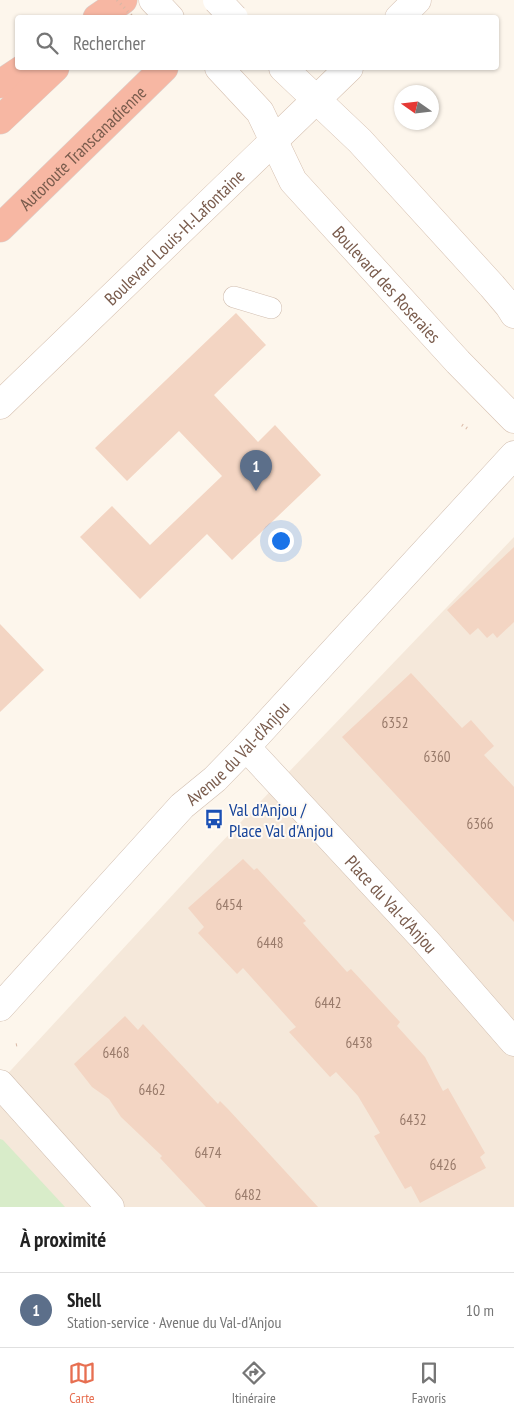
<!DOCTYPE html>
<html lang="fr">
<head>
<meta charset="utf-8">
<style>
  :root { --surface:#fff; --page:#f6f6f6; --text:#222; --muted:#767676; --line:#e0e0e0; --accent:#e76f51 }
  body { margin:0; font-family:"PT Sans Narrow",sans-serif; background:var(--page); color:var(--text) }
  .compass { position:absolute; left:394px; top:85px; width:45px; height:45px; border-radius:50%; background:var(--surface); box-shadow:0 1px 4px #0004; rotate:284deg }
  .you { position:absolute; left:280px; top:540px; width:18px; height:18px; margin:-12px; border:4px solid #fff; border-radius:50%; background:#1a73e8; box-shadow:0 0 0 8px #1a73e833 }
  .badge { display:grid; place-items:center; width:32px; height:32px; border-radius:50%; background:var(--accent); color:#fff; font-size:16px; font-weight:700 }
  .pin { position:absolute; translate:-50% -41px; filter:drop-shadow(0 1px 2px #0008) }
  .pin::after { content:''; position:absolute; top:26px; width:18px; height:15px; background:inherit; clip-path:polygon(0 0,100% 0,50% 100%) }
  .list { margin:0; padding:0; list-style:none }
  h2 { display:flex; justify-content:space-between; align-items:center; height:65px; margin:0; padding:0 20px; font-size:21px }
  h2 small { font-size:16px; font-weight:400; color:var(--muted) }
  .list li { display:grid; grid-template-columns:32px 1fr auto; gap:15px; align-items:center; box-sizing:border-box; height:75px; padding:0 20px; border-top:1px solid var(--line) }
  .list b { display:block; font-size:19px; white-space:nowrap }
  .list p { margin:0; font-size:16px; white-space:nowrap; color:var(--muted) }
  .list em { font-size:16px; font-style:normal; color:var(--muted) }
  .icon { flex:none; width:28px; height:28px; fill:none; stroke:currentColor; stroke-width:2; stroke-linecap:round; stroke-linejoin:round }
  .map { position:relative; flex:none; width:514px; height:1207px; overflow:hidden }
  .search { position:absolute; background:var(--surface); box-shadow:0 1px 4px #0004; left:15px; right:15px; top:15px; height:55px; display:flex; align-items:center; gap:12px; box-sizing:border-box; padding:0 18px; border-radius:5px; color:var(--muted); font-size:19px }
  .sheet { height:140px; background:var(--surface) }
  nav { display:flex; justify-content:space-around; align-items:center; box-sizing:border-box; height:70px; border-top:1px solid var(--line); background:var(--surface); font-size:14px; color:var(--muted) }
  nav a { display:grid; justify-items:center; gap:2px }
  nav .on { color:var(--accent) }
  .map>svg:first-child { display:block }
  .residential { fill:#f5e8da }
  .green { fill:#d8ecc9 }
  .building { fill:#f3d5c3 }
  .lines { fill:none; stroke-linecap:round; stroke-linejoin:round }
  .lane-casing { stroke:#d1beb0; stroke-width:22 }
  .street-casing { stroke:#d1beb0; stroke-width:29 }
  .secondary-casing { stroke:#d6c0b0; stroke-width:29 }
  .highway-casing { stroke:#dad1cd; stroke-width:29 }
  .path { stroke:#d9b8a5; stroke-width:3; stroke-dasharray:1 4; stroke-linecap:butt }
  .lane { stroke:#fff; stroke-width:21 }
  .street { stroke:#fff; stroke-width:28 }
  .secondary { stroke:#fff; stroke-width:28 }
  .highway { stroke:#f7b7a3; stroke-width:28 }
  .secondary-bridge-casing { stroke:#d6c0b0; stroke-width:29; stroke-linecap:butt }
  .path-bridge { stroke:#d9b8a5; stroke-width:3; stroke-dasharray:1 4; stroke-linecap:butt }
  .secondary-bridge { stroke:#fff; stroke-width:28 }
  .labels { text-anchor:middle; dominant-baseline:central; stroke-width:4; stroke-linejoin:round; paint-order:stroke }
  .number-label { font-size:15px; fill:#987a6a }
  .street-label { font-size:18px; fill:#7a5c4d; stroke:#fffaf3 }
  .transit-label { font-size:18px; fill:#164399; stroke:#fffaf3; text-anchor:start }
</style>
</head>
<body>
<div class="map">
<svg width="514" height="1207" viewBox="0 0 514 1207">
  <rect width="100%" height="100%" fill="#fdf6ec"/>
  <path class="residential" d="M 514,537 L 514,1207 L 0,1207 L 0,1082 L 215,849 Z"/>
  <path class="green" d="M 0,1139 L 3,1140 L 65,1207 L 0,1207 Z"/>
  <g class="building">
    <path d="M 236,313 L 266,345 L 214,395 L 258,442 L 275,425 L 321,475 L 232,560 L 207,534 L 140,599 L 80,537 L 112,506 L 150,545 L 222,476 L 179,431 L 127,481 L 95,448 Z"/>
    <path d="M 514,547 L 514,622 L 497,638 L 493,633 L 487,638 L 478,628 L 470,635 L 447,610 Z"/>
    <path d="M 0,624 L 44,670 L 0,712 Z"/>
    <path d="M 411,673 L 462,728 L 471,720 L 494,746 L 484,755 L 514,787 L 514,922 L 342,737 Z"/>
    <path d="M 243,859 L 254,870 L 257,868 L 306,921 L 303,923 L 347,972 L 351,969 L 400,1022 L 397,1026 L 425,1057 L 443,1091 L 448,1088 L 485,1153 L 480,1157 L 486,1168 L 420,1203 L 411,1186 L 405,1189 L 374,1136 L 380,1133 L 358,1096 L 336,1072 L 330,1077 L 289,1032 L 296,1027 L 243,968 L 237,974 L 198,933 L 204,927 L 188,908 Z"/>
    <path d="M 125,1016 L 138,1030 L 143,1024 L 218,1104 L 220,1101 L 228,1109 L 318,1207 L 206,1207 L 160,1158 L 162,1156 L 121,1117 L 109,1099 L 92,1087 L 74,1064 Z"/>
  </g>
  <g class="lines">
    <defs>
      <path id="lane" d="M 234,297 L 271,308"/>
      <g id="street">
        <path id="s1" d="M 246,747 L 426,941 L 514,1042"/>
        <path id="s2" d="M 0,1007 L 182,806 L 215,779 L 246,747 L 514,455"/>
        <path d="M 0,1084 L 110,1207"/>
      </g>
      <g id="secondary">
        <path d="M 153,0 L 170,18"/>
        <path d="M 399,18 L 417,0"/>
        <path id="s3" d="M 219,68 L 260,112 L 293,181 L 458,362 L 514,419"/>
        <path d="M 283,68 L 360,141 L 492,286 L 509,306 L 514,314"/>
        <path id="s4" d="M 0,405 L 349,68"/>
      </g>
      <g id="highway">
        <path d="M 97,18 L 123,0"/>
        <path d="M 0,84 L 24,68"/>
        <path d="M 0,120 L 55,68"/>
        <path id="s5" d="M 0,228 L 164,68"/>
      </g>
    </defs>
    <use href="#lane" class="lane-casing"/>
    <use href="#street" class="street-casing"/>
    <use href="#secondary" class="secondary-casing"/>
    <use href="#highway" class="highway-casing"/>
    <g class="path">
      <path d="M 462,425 L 468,429"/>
      <path d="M 16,1045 L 20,1044"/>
    </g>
    <use href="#lane" class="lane"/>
    <use href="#street" class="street"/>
    <use href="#secondary" class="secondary"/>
    <use href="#highway" class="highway"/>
    <defs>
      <path id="secondary-bridge" d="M 217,0 L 234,18"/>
    </defs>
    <use href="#secondary-bridge" class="secondary-bridge-casing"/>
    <path class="path-bridge" d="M 117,0 L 134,18"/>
    <use href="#secondary-bridge" class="secondary-bridge"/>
  </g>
  <defs>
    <symbol id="bus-bare" viewBox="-9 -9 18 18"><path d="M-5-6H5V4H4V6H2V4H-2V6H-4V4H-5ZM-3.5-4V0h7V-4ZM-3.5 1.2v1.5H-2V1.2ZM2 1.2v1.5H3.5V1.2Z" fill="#1a4fb4" stroke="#fffaf3" stroke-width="2.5" paint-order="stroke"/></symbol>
  </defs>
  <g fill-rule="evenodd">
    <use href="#bus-bare" x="200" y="805" width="28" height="28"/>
  </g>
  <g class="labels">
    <g class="number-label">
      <text x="395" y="722">6352</text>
      <text x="437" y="756">6360</text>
      <text x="480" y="823">6366</text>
      <text x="229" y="904">6454</text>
      <text x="270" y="942">6448</text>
      <text x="328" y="1002">6442</text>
      <text x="359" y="1042">6438</text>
      <text x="116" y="1052">6468</text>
      <text x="152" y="1089">6462</text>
      <text x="413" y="1119">6432</text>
      <text x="208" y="1152">6474</text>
      <text x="443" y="1164">6426</text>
      <text x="248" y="1194">6482</text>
    </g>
    <g class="street-label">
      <text stroke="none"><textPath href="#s5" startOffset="115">Autoroute Transcanadienne</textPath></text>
      <text stroke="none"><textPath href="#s4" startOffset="242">Boulevard Louis-H.-Lafontaine</textPath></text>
      <text stroke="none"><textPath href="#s3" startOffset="276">Boulevard des Roseraies</textPath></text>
      <text stroke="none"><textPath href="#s2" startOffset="348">Avenue du Val-d'Anjou</textPath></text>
      <text stroke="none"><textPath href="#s1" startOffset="214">Place du Val-d'Anjou</textPath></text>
    </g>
    <g class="transit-label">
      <text x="229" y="809">Val d'Anjou /<tspan x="229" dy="21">Place Val d'Anjou</tspan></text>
    </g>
  </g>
</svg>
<svg class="compass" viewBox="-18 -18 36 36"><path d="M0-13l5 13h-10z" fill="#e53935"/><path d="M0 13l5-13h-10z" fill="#767676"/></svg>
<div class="you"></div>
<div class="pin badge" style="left:256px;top:491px;background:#5c6f8a">1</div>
<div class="search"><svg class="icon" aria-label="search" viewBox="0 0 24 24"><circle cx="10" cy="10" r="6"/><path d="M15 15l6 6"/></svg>Rechercher</div>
</div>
<section class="sheet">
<h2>À proximité<small></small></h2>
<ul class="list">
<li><span class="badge" style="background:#5c6f8a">1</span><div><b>Shell</b><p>Station-service · Avenue du Val-d'Anjou</p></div><em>10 m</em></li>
</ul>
</section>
<nav>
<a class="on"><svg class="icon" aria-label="map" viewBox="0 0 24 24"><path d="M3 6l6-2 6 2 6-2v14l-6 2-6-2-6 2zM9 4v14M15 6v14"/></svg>Carte</a>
<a><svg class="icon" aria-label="directions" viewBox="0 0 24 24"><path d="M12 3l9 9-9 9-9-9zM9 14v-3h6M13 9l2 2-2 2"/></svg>Itinéraire</a>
<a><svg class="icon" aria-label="saved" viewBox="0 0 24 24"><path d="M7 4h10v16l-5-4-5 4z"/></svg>Favoris</a>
</nav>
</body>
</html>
